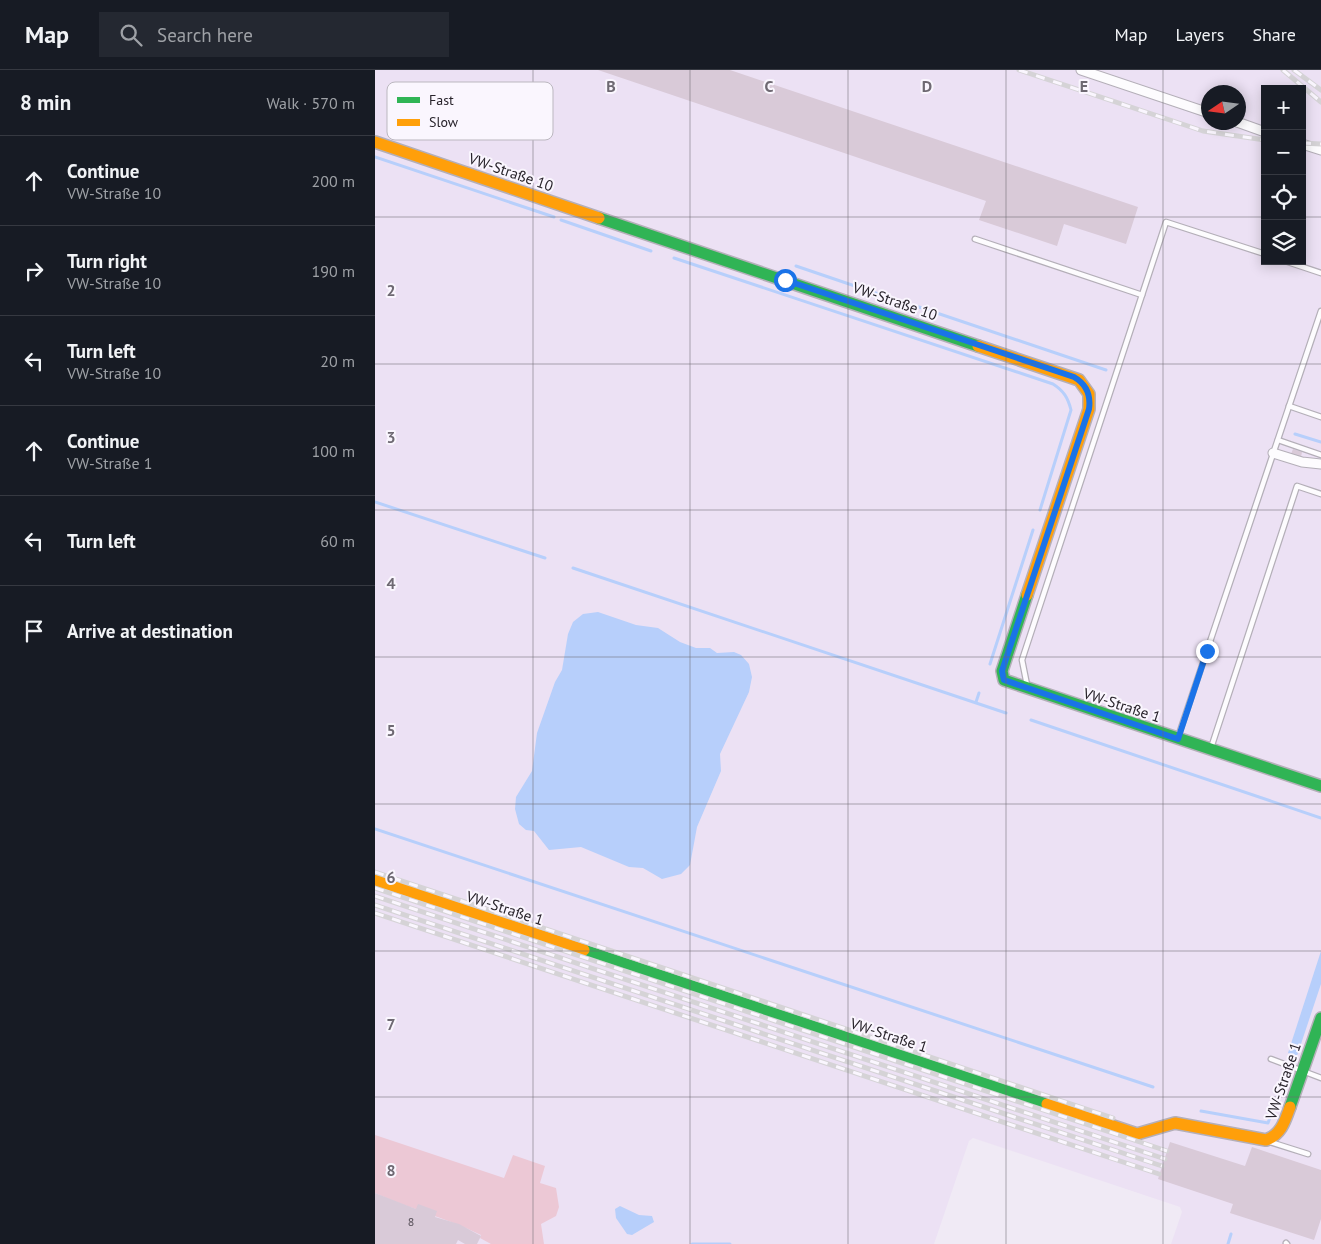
<!DOCTYPE html>
<html lang="en">
<head>
<meta charset="utf-8">
<style>
  :root { --surface:#171b24; --page:#242831; --text:#f1f3f6; --muted:#9ea1a6; --line:#363941 }
  body { margin:0; font-family:"PT Sans",sans-serif; background:var(--page); color:var(--text) }
  .controls { position:absolute; right:15px; top:15px; display:grid; overflow:hidden; border-radius:0px; box-shadow:0 2px 12px #0003 }
  .controls button { width:45px; height:45px; display:grid; place-items:center; padding:0; border:0; border-bottom:1px solid var(--line); background:var(--surface); color:var(--text); font:25px sans-serif }
  .compass { position:absolute; left:826px; top:15px; width:45px; height:45px; border-radius:50%; background:var(--surface); box-shadow:0 2px 12px #0003; rotate:257deg }
  .stop { position:absolute; width:15px; height:15px; margin:-11px; border:4px solid #1a73e8; border-radius:50%; background:#fff }
  .stop.end { background:#1a73e8; border-color:#fff; box-shadow:0 1px 5px #0008 }
  .list { margin:0; padding:0; list-style:none }
  h2 { display:flex; justify-content:space-between; align-items:center; height:65px; margin:0; padding:0 20px; font-size:21px }
  h2 small { font-size:16px; font-weight:400; color:var(--muted) }
  .list li { display:grid; grid-template-columns:32px 1fr auto; gap:15px; align-items:center; box-sizing:border-box; height:90px; padding:0 20px; border-top:1px solid var(--line) }
  .list b { display:block; font-size:19px; white-space:nowrap }
  .list p { margin:0; font-size:16px; white-space:nowrap; color:var(--muted) }
  .list em { font-size:16px; font-style:normal; color:var(--muted) }
  .icon { flex:none; width:28px; height:28px; fill:none; stroke:currentColor; stroke-width:2; stroke-linecap:round; stroke-linejoin:round }
  .map { position:relative; flex:none; width:946px; height:1174px; overflow:hidden }
  header { display:flex; align-items:center; gap:30px; box-sizing:border-box; height:70px; padding:0 25px; background:var(--surface); border-bottom:1px solid var(--line) }
  header strong { font-size:24px }
  nav { display:flex; gap:28px; margin-inline-start:auto; font-size:18px }
  .search { width:350px; height:45px; background:var(--page); display:flex; align-items:center; gap:12px; box-sizing:border-box; padding:0 18px; border-radius:0px; color:var(--muted); font-size:19px }
  main { display:flex }
  aside { flex:1; background:var(--surface) }
  .map>svg:first-child { display:block }
  .built { fill:#ece1f4; fill-rule:evenodd }
  .green { fill:#ecc8d5 }
  .water { fill:#b7cffb }
  .lines { fill:none; stroke-linecap:round; stroke-linejoin:round }
  .stream { stroke:#b7cffb; stroke-width:3 }
  .building { fill:#d9cad8 }
  .lane-casing { stroke:#b4afb8; stroke-width:7 }
  .street-casing { stroke:#b4afb8; stroke-width:11 }
  .fast-casing { stroke:#b4afb8; stroke-width:14 }
  .slow-casing { stroke:#b4afb8; stroke-width:14 }
  .lane { stroke:#fdfcfe; stroke-width:4.5 }
  .street { stroke:#fdfcfe; stroke-width:9 }
  .fast { stroke:#30b455; stroke-width:11 }
  .slow { stroke:#ff9f0a; stroke-width:11 }
  .rail-casing { stroke:#d5d3d6; stroke-width:5 }
  .rail { stroke:#faf6fe; stroke-width:3; stroke-dasharray:9; stroke-linecap:butt }
  .route { stroke:#1a73e8; stroke-width:6 }
  .grid { fill:none; stroke:#6e6972; stroke-width:1; stroke-opacity:0.55 }
  .labels { text-anchor:middle; dominant-baseline:central; stroke-width:4; stroke-linejoin:round; paint-order:stroke }
  .number-label { font-size:12px; fill:#544d56 }
  .street-label { font-size:15px; fill:#28232b; stroke:#faf6fe }
  .key { fill:#faf6fe; stroke:#bbb7bf; stroke-width:1 }
  .key-label { font-size:14px; fill:#28232b }
  .grid-label { font-size:16px; text-anchor:middle; font-weight:bold; fill:#6e6972; stroke:#faf6fe; stroke-width:4; stroke-linejoin:round; paint-order:stroke }
</style>
</head>
<body>
<header>
<strong>Map</strong>
<div class="search"><svg class="icon" aria-label="search" viewBox="0 0 24 24"><circle cx="10" cy="10" r="6"/><path d="M15 15l6 6"/></svg>Search here</div>
<nav><a>Map</a><a>Layers</a><a>Share</a></nav>
</header>
<main>
<aside>
<h2>8 min<small>Walk · 570 m</small></h2>
<ul class="list">
<li><svg class="icon" aria-label="ahead" viewBox="0 0 24 24"><path d="M12 20V5M6 11l6-6 6 6"/></svg><div><b>Continue</b><p>VW-Straße 10</p></div><em>200 m</em></li>
<li><svg class="icon" aria-label="right" viewBox="0 0 24 24"><path d="M7 20v-9h11M14 6l5 5-5 5"/></svg><div><b>Turn right</b><p>VW-Straße 10</p></div><em>190 m</em></li>
<li><svg class="icon" aria-label="left" viewBox="0 0 24 24"><path d="M17 20v-9H6M10 6l-5 5 5 5"/></svg><div><b>Turn left</b><p>VW-Straße 10</p></div><em>20 m</em></li>
<li><svg class="icon" aria-label="ahead" viewBox="0 0 24 24"><path d="M12 20V5M6 11l6-6 6 6"/></svg><div><b>Continue</b><p>VW-Straße 1</p></div><em>100 m</em></li>
<li><svg class="icon" aria-label="left" viewBox="0 0 24 24"><path d="M17 20v-9H6M10 6l-5 5 5 5"/></svg><div><b>Turn left</b></div><em>60 m</em></li>
<li><svg class="icon" aria-label="arrive" viewBox="0 0 24 24"><path d="M6 21V4h12l-3 4 3 4H6"/></svg><div><b>Arrive at destination</b></div></li>
</ul>
</aside>
<div class="map">
<svg width="946" height="1174" viewBox="0 0 946 1174">
  <rect width="100%" height="100%" fill="#f0eaf5"/>
  <path class="built" d="M 0,0 L 946,0 L 946,1174 L 796,1174 L 807,1142 L 805,1137 L 598,1068 L 594,1071 L 559,1174 L 0,1174 ZM 890,19 L 927,19 L 927,191 L 890,191 ZM 834,22 L 864,22 L 864,52 L 834,52 Z"/>
  <path class="green" d="M 0,1065 L 129,1108 L 138,1085 L 170,1096 L 165,1113 L 181,1118 L 184,1137 L 181,1146 L 166,1154 L 169,1174 L 116,1174 L 105,1168 L 106,1165 C 72,1148 35,1139 0,1123 Z"/>
  <g class="water">
    <path d="M 223,542 L 261,555 L 283,558 L 305,572 L 321,578 L 335,578 L 342,583 L 359,582 L 366,585 L 374,594 L 377,607 L 374,622 L 345,684 L 346,701 L 322,757 L 315,795 L 306,804 L 287,809 L 268,798 L 254,797 L 206,777 L 174,780 L 159,761 L 151,760 L 144,754 L 140,739 L 141,727 L 157,701 L 162,663 L 180,612 L 187,600 L 193,564 L 198,552 L 208,544 Z"/>
    <path d="M 946,881 L 946,914 L 922,986 L 913,983 Z"/>
    <path d="M 245,1136 L 264,1145 L 277,1146 L 279,1152 L 257,1165 L 252,1164 L 241,1148 L 240,1139 Z"/>
  </g>
  <g class="lines">
    <g class="stream">
      <path d="M 0,87 L 179,147"/>
      <path d="M 186,150 L 276,181"/>
      <path d="M 299,188 L 678,314 C 689,321 693,328 696,340 L 665,440"/>
      <path d="M 421,196 L 530,233"/>
      <path d="M 544,237 L 731,300"/>
      <path d="M 920,364 L 946,372"/>
      <path d="M 0,432 L 170,488"/>
      <path d="M 198,498 L 631,643"/>
      <path d="M 615,594 L 658,460"/>
      <path d="M 601,632 L 604,623"/>
      <path d="M 656,650 L 946,748"/>
      <path d="M 0,759 L 778,1017"/>
      <path d="M 826,1041 L 893,1053 L 910,1007"/>
      <path d="M 317,1174 L 355,1174"/>
      <path d="M 853,1174 L 856,1164"/>
    </g>
  </g>
  <g class="building">
    <path d="M 223,0 L 355,0 L 763,137 L 751,174 L 689,154 L 682,176 L 604,150 L 611,131 Z"/>
    <path d="M 918,379 L 927,382 L 926,387 L 916,384 Z"/>
    <path d="M 795,1072 L 870,1096 L 877,1077 L 946,1100 L 946,1149 L 939,1170 L 855,1143 L 858,1134 L 783,1109 Z"/>
    <path d="M 0,1123 L 41,1139 L 43,1134 L 62,1141 L 60,1147 L 84,1154 L 106,1166 L 102,1174 L 90,1174 L 83,1170 L 81,1174 L 0,1174 Z"/>
  </g>
  <g class="lines">
    <defs>
      <g id="lane">
        <path d="M 600,169 L 767,225"/>
        <path d="M 910,191 L 946,203"/>
        <path d="M 914,336 L 946,347"/>
        <path d="M 903,370 L 946,385"/>
        <path d="M 652,615 L 647,590 L 791,152 L 890,184"/>
        <path d="M 803,667 L 946,241"/>
        <path d="M 836,678 L 922,416 L 946,424"/>
        <path d="M 896,989 L 946,1008"/>
        <path d="M 895,1072 L 933,1084"/>
        <path d="M 911,1173 L 912,1174"/>
      </g>
      <g id="street">
        <path d="M 706,0 L 834,43"/>
        <path d="M 862,52 L 890,62"/>
        <path d="M 927,74 L 946,80"/>
        <path d="M 898,383 L 927,392 L 946,394"/>
      </g>
      <g id="fast">
        <path d="M 224,148 L 603,276"/>
        <path d="M 652,525 L 627,601 L 629,610 L 946,716"/>
        <path d="M 209,880 L 672,1034"/>
        <path d="M 915,1037 L 946,948"/>
      </g>
      <g id="slow">
        <path d="M 0,72 L 224,148"/>
        <path d="M 603,276 L 704,310 L 714,324 L 714,339 L 652,525"/>
        <path d="M 0,810 L 209,880"/>
        <path d="M 672,1034 L 762,1064 L 800,1053 L 891,1070 C 906,1065 910,1051 915,1037"/>
      </g>
    </defs>
    <use href="#lane" class="lane-casing"/>
    <use href="#street" class="street-casing"/>
    <use href="#fast" class="fast-casing"/>
    <use href="#slow" class="slow-casing"/>
    <use href="#lane" class="lane"/>
    <use href="#street" class="street"/>
    <use href="#fast" class="fast"/>
    <use href="#slow" class="slow"/>
    <defs>
      <g id="rail">
        <path d="M 644,0 L 828,61 L 890,70"/>
        <path d="M 908,0 L 946,32"/>
        <path d="M 919,0 L 946,20"/>
        <path d="M 927,73 L 946,74"/>
        <path d="M 0,802 L 738,1048"/>
        <path d="M 0,818 L 792,1081"/>
        <path d="M 0,826 L 790,1089"/>
        <path d="M 0,835 L 787,1096"/>
        <path d="M 0,843 L 784,1104"/>
      </g>
    </defs>
    <use href="#rail" class="rail-casing"/>
    <use href="#rail" class="rail"/>
  </g>
  <g class="lines">
    <path class="route" d="M 410,210 L 699,307 C 711,314 716,325 714,339 L 627,601 L 629,610 L 803,669 L 832,581"/>
  </g>
  <path class="grid" d="M 158,0 L 158,1174M 315,0 L 315,1174M 473,0 L 473,1174M 631,0 L 631,1174M 788,0 L 788,1174M 0,147 L 890,147M 927,147 L 946,147M 0,294 L 946,294M 0,440 L 946,440M 0,587 L 946,587M 0,734 L 946,734M 0,881 L 946,881M 0,1027 L 946,1027"/>
  <g class="labels">
    <g class="number-label">
      <text x="36" y="1151">8</text>
    </g>
    <g class="street-label">
      <text transform="translate(136 102) rotate(19)">VW-Straße 10</text>
      <text transform="translate(520 231) rotate(19)">VW-Straße 10</text>
      <text transform="translate(747 635) rotate(18)">VW-Straße 1</text>
      <text transform="translate(130 838) rotate(18)">VW-Straße 1</text>
      <text transform="translate(514 965) rotate(18)">VW-Straße 1</text>
      <text transform="translate(908 1011) rotate(-71)">VW-Straße 1</text>
    </g>
  </g>
  <rect x="12" y="12" width="166" height="58" rx="8" class="key"/>
  <rect x="22" y="27" width="23" height="6" fill="#30b455"/>
  <rect x="22" y="49" width="23" height="7" fill="#ff9f0a"/>
  <g class="key-label">
    <text x="54" y="35">Fast</text>
    <text x="54" y="57">Slow</text>
  </g>
  <g class="grid-label">
    <text x="236" y="22">B</text>
    <text x="394" y="22">C</text>
    <text x="552" y="22">D</text>
    <text x="709" y="22">E</text>
    <text x="16" y="226">2</text>
    <text x="16" y="373">3</text>
    <text x="16" y="519">4</text>
    <text x="16" y="666">5</text>
    <text x="16" y="813">6</text>
    <text x="16" y="960">7</text>
    <text x="16" y="1106">8</text>
  </g>
</svg>
<div class="controls">
<button>+</button>
<button>−</button>
<button><svg class="icon" aria-label="locate" viewBox="0 0 24 24"><circle cx="12" cy="12" r="6"/><path d="M12 2v4M12 18v4M2 12h4M18 12h4"/></svg></button>
<button><svg class="icon" aria-label="layers" viewBox="0 0 24 24"><path d="M12 4l9 5-9 5-9-5zM3 14l9 5 9-5"/></svg></button>
</div>
<svg class="compass" viewBox="-18 -18 36 36"><path d="M0-13l5 13h-10z" fill="#e53935"/><path d="M0 13l5-13h-10z" fill="#9ea1a6"/></svg>
<div class="stop" style="left:410px;top:210px"></div>
<div class="stop end" style="left:832px;top:581px"></div>
</div>
</main>
</body>
</html>
